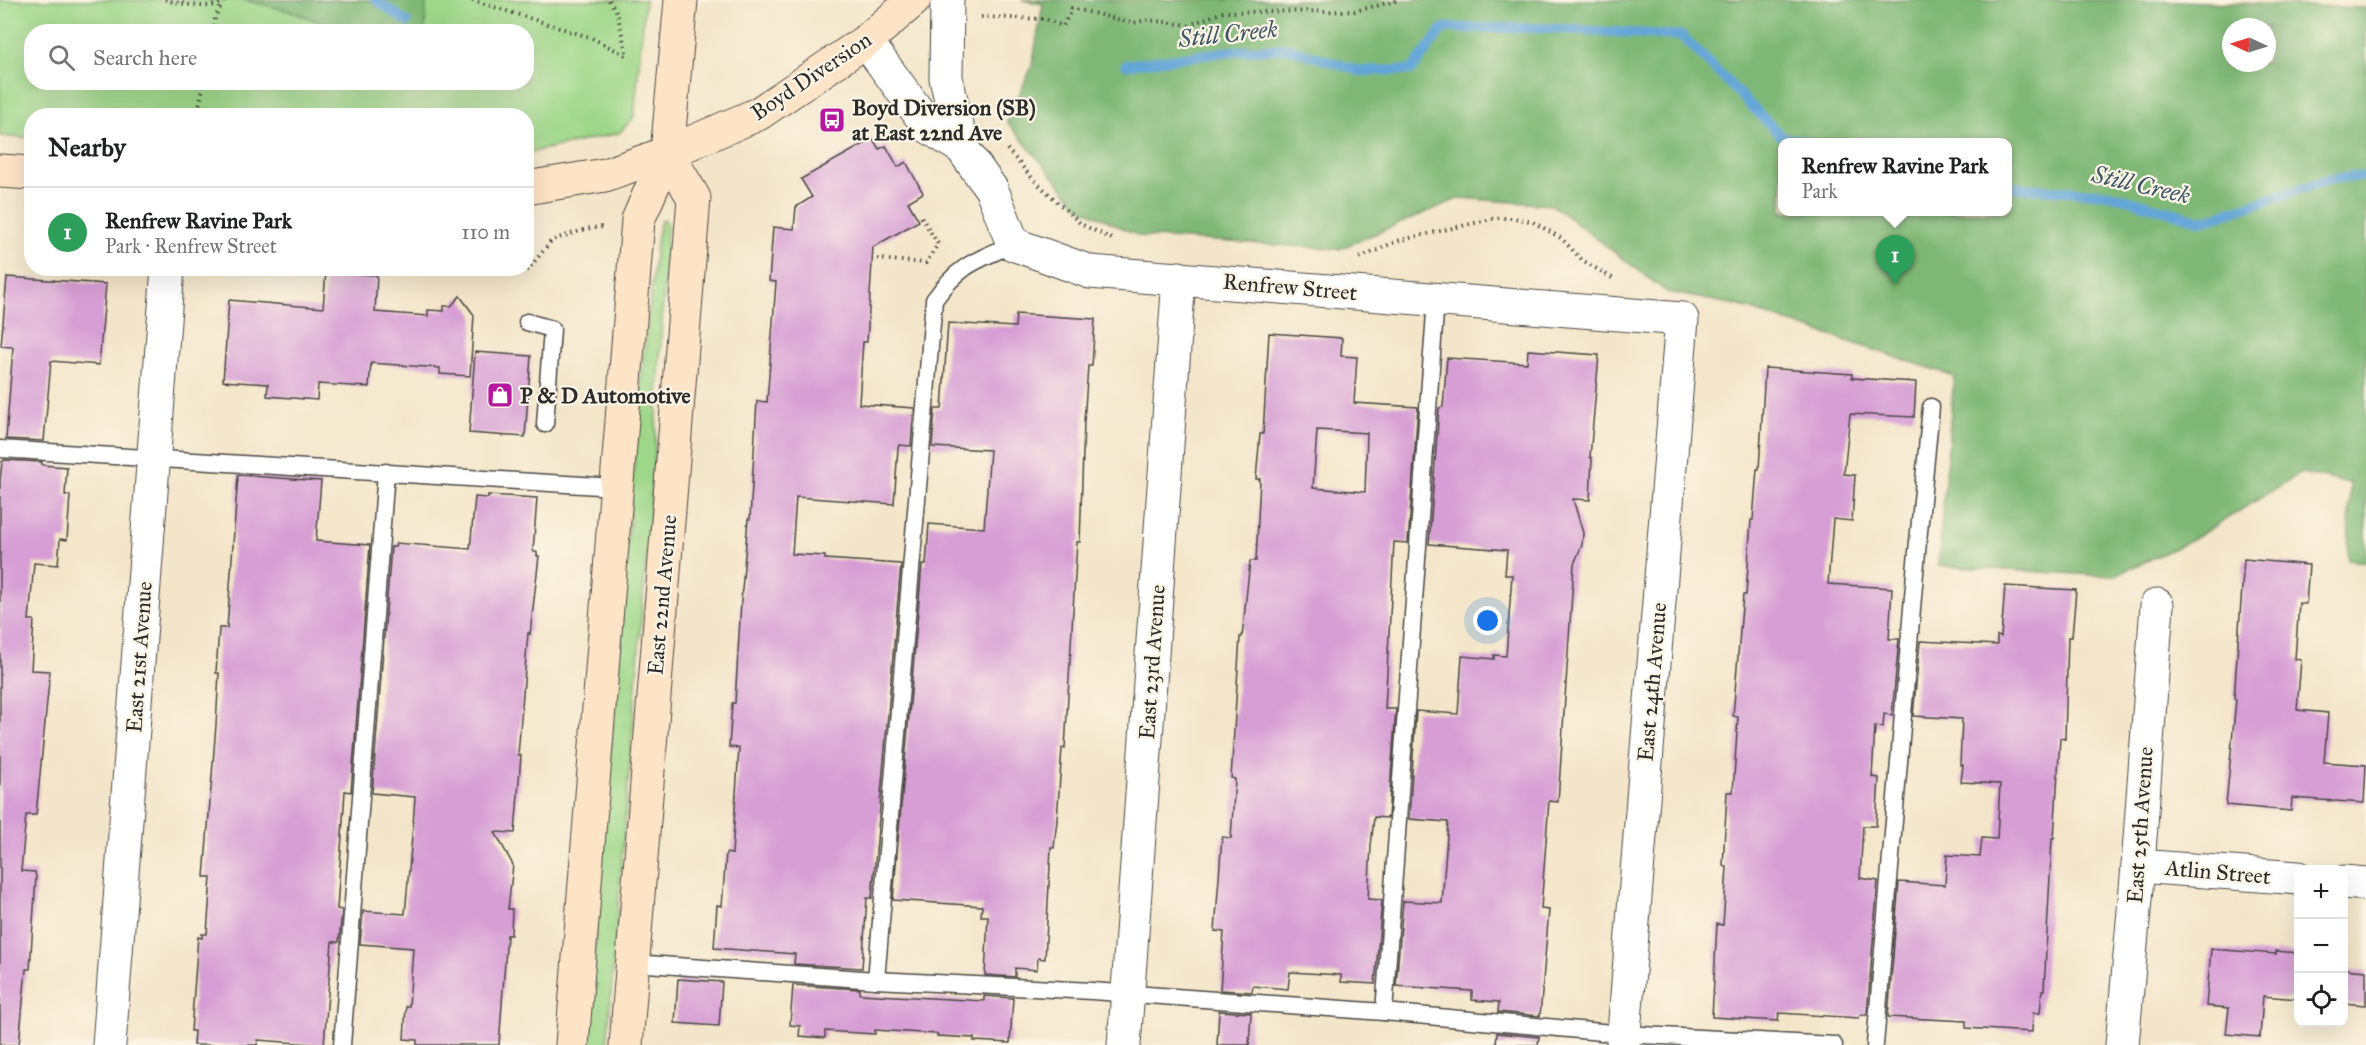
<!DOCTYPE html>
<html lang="en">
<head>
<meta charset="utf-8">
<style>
  :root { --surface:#fff; --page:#f6f6f6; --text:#202124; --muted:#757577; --line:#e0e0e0; --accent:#0b8043 }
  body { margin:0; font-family:"IM FELL Great Primer",serif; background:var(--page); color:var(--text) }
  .controls { position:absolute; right:18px; bottom:18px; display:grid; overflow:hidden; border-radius:12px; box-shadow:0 6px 24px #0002 }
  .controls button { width:54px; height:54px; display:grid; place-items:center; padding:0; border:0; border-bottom:2px solid var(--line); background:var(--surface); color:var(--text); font:30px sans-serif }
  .compass { position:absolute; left:2222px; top:18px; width:54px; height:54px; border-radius:50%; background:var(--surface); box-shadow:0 6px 24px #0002; rotate:274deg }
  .you { position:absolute; left:1488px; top:621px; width:21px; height:21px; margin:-15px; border:4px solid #fff; border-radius:50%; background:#1a73e8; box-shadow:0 0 0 9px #1a73e833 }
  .badge { display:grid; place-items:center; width:39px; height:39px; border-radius:50%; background:var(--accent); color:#fff; font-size:20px; font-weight:700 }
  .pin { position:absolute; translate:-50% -50px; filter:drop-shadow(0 2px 3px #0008) }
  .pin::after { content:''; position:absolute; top:32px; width:21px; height:18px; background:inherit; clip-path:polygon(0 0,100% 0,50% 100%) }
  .popup { position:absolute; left:1778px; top:138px; width:234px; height:78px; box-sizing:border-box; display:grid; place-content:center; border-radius:12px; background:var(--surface); filter:drop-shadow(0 2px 4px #0005); font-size:20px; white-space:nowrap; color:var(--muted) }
  .popup b { font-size:22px; color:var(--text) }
  .popup::after { content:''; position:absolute; left:50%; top:100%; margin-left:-12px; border:12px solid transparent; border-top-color:var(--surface) }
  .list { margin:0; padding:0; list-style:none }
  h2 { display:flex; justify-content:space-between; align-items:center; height:78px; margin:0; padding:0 24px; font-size:26px }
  h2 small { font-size:20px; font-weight:400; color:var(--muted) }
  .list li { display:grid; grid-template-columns:39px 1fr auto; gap:18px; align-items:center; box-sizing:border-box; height:90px; padding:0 24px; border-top:2px solid var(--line) }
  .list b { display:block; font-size:22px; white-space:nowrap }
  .list p { margin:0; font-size:20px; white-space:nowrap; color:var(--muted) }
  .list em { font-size:20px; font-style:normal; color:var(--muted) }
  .icon { flex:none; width:33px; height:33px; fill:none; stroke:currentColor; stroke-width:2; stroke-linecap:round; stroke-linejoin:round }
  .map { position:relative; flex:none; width:2366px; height:1045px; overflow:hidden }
  .search { position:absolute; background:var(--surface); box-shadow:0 6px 24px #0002; left:24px; top:24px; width:510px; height:66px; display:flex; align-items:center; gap:15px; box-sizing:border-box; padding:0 21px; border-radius:24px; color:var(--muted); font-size:22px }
  .panel { position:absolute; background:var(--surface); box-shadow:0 6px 24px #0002; left:24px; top:108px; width:510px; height:168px; border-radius:24px }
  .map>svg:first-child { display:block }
  .green { fill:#9fd78a; stroke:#65815a; stroke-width:1.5; fill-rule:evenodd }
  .forest { fill:#7fb876; stroke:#557250; stroke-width:1.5; fill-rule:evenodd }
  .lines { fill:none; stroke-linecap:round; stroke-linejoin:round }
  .stream { stroke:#64a6d8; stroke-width:10 }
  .building { fill:#d69ed4; fill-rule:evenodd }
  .lane-casing { stroke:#494743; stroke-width:19 }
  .street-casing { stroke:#494743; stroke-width:35 }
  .secondary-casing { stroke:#494743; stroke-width:35 }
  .path { stroke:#494743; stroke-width:4; stroke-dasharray:1.5 4.5; stroke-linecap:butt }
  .lane { stroke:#fff; stroke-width:16 }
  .street { stroke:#fff; stroke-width:33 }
  .secondary { stroke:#fee4c6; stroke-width:33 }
  .labels { text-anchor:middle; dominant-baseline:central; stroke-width:4.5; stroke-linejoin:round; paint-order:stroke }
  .street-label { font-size:22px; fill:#2b2b2b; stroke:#fcf5e5 }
  .poi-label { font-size:22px; font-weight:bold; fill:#2b2b2b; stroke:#fcf5e5; text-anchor:start }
  .water-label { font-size:24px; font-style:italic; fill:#3f5668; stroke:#fcf5e5 }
</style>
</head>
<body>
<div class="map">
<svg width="2366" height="1045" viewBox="0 0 2366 1045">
  <rect width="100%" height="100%" fill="#fcf5e5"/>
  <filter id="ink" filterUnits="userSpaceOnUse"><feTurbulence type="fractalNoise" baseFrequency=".0167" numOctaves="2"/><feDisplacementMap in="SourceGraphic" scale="12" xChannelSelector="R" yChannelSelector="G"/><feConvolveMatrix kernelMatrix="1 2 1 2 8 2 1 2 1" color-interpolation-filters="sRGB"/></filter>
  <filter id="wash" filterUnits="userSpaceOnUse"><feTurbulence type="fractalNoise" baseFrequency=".008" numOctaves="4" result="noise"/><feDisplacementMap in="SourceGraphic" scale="24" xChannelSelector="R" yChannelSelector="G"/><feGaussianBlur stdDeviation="1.35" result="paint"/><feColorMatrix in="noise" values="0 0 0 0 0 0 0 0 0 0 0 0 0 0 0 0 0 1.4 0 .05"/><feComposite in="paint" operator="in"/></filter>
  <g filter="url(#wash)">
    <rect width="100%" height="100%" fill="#f3e5c9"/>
    <g class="green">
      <path d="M 0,0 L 645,0 L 634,117 L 619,133 L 527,153 L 526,116 L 32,116 L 31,138 L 0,136 ZM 32,32 L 526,32 L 526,82 L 32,82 Z"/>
      <path d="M 664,219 L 667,225 L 655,448 L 607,1045 L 587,1045 L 639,399 L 657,236 L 661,221 Z"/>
    </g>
    <g class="forest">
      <path d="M 244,0 L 426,0 L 425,31 L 345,31 L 290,11 Z"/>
      <path d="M 1022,0 L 2150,0 L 2366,8 L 2366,562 L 2348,560 L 2350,483 L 2301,473 L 2190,541 L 2114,576 L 1938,566 L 1954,376 L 1737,305 L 1667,292 L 1552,205 L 1460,198 L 1339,249 L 1139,236 L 1079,207 L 1007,122 L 1032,66 L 1043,4 ZM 2231,27 L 2267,27 L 2267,63 L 2231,63 ZM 1782,142 L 2008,142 L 2008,212 L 1782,212 Z"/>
    </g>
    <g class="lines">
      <g class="stream">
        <path d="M 376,0 L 407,22"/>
        <path d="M 1126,65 L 1222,52 L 1288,48 L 1359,71 L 1412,70 L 1443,28 L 1544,28 L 1682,36 L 1781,136 L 1807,142"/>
        <path d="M 2008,187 L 2109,194 L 2202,221 L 2331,179 L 2366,176"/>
      </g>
    </g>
    <g id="blocks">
      <g class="building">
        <path d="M 873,139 L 879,149 L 886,146 L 898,167 L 906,162 L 923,193 L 908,202 L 919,221 L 873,247 L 867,342 L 863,342 L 859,404 L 914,408 L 911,446 L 899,445 L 898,448 L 894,504 L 796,497 L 792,554 L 825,556 L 825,559 L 901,564 L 872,898 L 867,898 L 862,968 L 794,964 L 795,954 L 714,948 L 717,905 L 722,906 L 726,853 L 732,854 L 739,748 L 729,747 L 732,703 L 735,703 L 741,602 L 748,519 L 750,519 L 757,401 L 767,402 L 776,282 L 769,281 L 773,227 L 794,229 L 796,207 L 812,197 L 801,179 Z"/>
        <path d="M 326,272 L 377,275 L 375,312 L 428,316 L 428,310 L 444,311 L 444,306 L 451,306 L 460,296 L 474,315 L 470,376 L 440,374 L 440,368 L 371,363 L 369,387 L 318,384 L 317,400 L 267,396 L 268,384 L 223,381 L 229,300 L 323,308 Z"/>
        <path d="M 7,277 L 106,284 L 99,365 L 51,361 L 44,441 L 6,439 L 13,347 L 1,346 Z"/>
        <path d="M 1016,314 L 1095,319 L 1092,366 L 1088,366 L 1084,422 L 1080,542 L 1077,542 L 1065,748 L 1062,748 L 1057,820 L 1054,848 L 1051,847 L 1045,959 L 1038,958 L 1037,970 L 1015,968 L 1015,977 L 985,975 L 988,916 L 981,916 L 982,906 L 893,900 L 922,565 L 926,565 L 929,524 L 984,528 L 990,450 L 932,447 L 935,409 L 942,409 L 948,323 L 1015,327 Z"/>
        <path d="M 1269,333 L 1342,338 L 1341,356 L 1357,357 L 1354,403 L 1418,407 L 1408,543 L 1394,542 L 1385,709 L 1396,709 L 1388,818 L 1374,817 L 1371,846 L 1368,899 L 1382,900 L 1375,984 L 1341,982 L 1341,975 L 1290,972 L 1288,989 L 1253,986 L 1252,992 L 1220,990 L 1224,932 L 1215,931 L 1222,837 L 1231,838 L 1235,779 L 1231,778 L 1240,637 L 1242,637 L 1250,561 L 1256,561 L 1260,479 L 1256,479 L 1260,434 L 1263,434 ZM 1317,430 L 1367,433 L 1365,492 L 1313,488 Z"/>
        <path d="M 1528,350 L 1599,355 L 1590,457 L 1592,458 L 1590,500 L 1573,499 L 1583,533 L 1582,545 L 1574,564 L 1558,802 L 1549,801 L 1541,909 L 1549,910 L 1540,1016 L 1498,1012 L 1499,1002 L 1472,1000 L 1472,991 L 1396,986 L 1403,901 L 1442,903 L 1448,822 L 1409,819 L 1416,711 L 1458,714 L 1462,656 L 1494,659 L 1494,655 L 1506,656 L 1512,575 L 1505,575 L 1507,550 L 1429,544 L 1439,408 L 1443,407 L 1447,358 L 1527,363 Z"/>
        <path d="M 475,352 L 531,356 L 525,437 L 469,433 Z"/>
        <path d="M 1765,368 L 1852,374 L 1852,378 L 1916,382 L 1914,417 L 1850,414 L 1844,474 L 1855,475 L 1852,521 L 1833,519 L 1828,584 L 1892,588 L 1889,639 L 1899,639 L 1892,715 L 1884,714 L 1883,727 L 1875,726 L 1872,777 L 1879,778 L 1876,826 L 1863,826 L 1860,878 L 1878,881 L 1867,1015 L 1860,1015 L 1859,1018 L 1779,1013 L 1778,1021 L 1712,1017 L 1717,924 L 1723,925 L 1727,867 L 1723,866 L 1727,792 L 1733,792 L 1738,717 L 1733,716 L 1743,595 L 1746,595 L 1751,520 L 1753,520 L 1757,469 L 1759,469 Z"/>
        <path d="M 4,460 L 42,462 L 42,465 L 67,467 L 65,495 L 70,495 L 67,540 L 60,539 L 58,565 L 34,563 L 29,620 L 34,620 L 31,670 L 50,671 L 36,815 L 26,815 L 21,871 L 35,872 L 36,877 L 30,969 L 26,969 L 19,1045 L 0,1045 L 0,480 L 2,462 Z"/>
        <path d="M 238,475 L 321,481 L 316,541 L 370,545 L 351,792 L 345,791 L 337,909 L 342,910 L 339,942 L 332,942 L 324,1045 L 258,1040 L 257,1045 L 193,1045 L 194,1031 L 191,1031 L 198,937 L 202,938 L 202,934 L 207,934 L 211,877 L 204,877 L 216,725 L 219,673 L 216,673 L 219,628 L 227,628 Z"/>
        <path d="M 488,495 L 537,498 L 533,552 L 537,552 L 537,556 L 539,556 L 530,634 L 528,633 L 518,755 L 521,755 L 515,833 L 495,832 L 513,865 L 508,909 L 512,909 L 511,935 L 507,935 L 499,1045 L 417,1045 L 417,1040 L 404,1039 L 406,1006 L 409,1006 L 413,948 L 360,944 L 363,911 L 405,914 L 413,825 L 415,797 L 372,793 L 391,547 L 395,547 L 396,543 L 470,549 L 475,497 L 488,498 Z"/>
        <path d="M 2244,559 L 2309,565 L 2306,604 L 2299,603 L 2295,659 L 2301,660 L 2297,710 L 2328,713 L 2324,762 L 2366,765 L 2364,803 L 2292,798 L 2291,811 L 2226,805 L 2236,699 L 2234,699 Z"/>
        <path d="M 2005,586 L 2076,590 L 2072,637 L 2068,637 L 2065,739 L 2060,738 L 2054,838 L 2052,838 L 2044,990 L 2042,990 L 2040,1013 L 2033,1013 L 2032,1032 L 1966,1028 L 1966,1021 L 1888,1017 L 1899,882 L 1945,885 L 1947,855 L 1980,857 L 1982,838 L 1997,839 L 2000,784 L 1961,782 L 1963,765 L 1960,765 L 1962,719 L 1913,716 L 1920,641 L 1997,645 L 1997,636 L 2001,637 Z"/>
        <path d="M 2211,949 L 2276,954 L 2276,951 L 2298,953 L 2298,999 L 2263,996 L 2260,1037 L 2226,1034 L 2229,1008 L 2206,1006 Z"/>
        <path d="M 2343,956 L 2344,969 L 2366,971 L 2366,1005 L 2343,1003 Z"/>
        <path d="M 678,979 L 722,982 L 719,1026 L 675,1023 Z"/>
        <path d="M 793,985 L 860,989 L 860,994 L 877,995 L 984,1001 L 984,996 L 1013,998 L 1010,1043 L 974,1041 L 974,1038 L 937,1036 L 937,1034 L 875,1030 L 875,1034 L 825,1031 L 825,1038 L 799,1036 L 800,1026 L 790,1025 Z"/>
        <path d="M 1219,1011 L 1251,1013 L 1249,1045 L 1217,1045 Z"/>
        <path d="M 1497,1033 L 1539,1037 L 1538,1045 L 1496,1045 Z"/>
      </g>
    </g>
  </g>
  <g filter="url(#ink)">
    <use href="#blocks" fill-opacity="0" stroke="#494743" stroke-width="1.5"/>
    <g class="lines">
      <defs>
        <g id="lane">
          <path d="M 527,322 L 552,329 L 545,424"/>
          <path d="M 0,449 L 615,487"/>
          <path d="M 633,963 L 876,980 L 1092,991 L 1384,1012 L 1623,1034 L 1834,1045"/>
          <path d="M 876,980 L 934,300 C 959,265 975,261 1013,244"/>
          <path d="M 1384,1012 L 1436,299"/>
          <path d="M 342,1045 L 386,472"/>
          <path d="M 1875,1045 L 1915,573 L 1931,407"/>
        </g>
        <g id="street">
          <path d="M 947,0 L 946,78 L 962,148"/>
          <path d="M 866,41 L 929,127 L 962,148 L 992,190 L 1013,244 L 1090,272 L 1682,319 L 1623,1045"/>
          <path d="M 2138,866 L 2298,878"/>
          <path d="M 2344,882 L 2366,884"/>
          <path d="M 109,1045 L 168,268"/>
          <path d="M 1124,1045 L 1179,278"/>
          <path d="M 2122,1045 L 2138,866 L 2157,605"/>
        </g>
        <g id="secondary">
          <path d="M 0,171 L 32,173"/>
          <path d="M 526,188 L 605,175 L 667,153 L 758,114 L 866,41 L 914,0"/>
          <path d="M 572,1045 L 638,220 L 667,153 L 681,0"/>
          <path d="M 626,1045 L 694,198 L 667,153"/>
        </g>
      </defs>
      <use href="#lane" class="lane-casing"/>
      <use href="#street" class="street-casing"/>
      <use href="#secondary" class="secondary-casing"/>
      <g class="path">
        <path d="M 165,0 C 181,3 212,12 226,0"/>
        <path d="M 472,0 L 592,38 L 627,56"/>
        <path d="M 609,0 L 617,12 L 627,56"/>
        <path d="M 981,17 L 1045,19 L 1063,26 L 1072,8 L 1133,23 L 1147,20 L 1189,25 L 1223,12 L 1355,11 L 1400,0"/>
        <path d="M 214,32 L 215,18 L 222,4"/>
        <path d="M 197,116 L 204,82"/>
        <path d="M 1007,149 L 1033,179 L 1081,224 L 1112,239"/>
        <path d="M 1360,258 L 1397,241 L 1496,218 L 1514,218 L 1533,222 L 1561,238 L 1582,260 L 1612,278"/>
        <path d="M 877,259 L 926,263 L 938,244 L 919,213"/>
        <path d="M 527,271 L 552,240 L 590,228 L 603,227"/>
      </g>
      <use href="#lane" class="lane"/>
      <use href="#street" class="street"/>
      <use href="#secondary" class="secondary"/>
    </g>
  </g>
  <defs>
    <symbol id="bus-square" viewBox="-11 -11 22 22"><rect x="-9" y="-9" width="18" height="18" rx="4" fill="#b5179e" stroke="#fcf5e5"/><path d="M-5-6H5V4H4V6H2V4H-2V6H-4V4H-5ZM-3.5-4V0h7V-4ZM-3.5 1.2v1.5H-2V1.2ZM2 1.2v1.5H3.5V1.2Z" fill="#fff"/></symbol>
    <symbol id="shop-square" viewBox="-11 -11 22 22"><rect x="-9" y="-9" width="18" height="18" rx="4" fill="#b5179e" stroke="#fcf5e5"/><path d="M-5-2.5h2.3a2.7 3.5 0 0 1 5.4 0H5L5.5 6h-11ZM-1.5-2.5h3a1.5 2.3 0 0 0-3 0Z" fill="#fff"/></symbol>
  </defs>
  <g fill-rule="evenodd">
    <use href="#bus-square" x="817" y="105" width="30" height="30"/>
    <use href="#shop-square" x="485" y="380" width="30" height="30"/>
  </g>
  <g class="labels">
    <g class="street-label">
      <text transform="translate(811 76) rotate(-34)">Boyd Diversion</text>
      <text transform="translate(1290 287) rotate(5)">Renfrew Street</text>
      <text transform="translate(662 595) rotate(-85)">East 22nd Avenue</text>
      <text transform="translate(139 657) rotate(-86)">East 21st Avenue</text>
      <text transform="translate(1152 662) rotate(-86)">East 23rd Avenue</text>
      <text transform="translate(1652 682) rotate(-85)">East 24th Avenue</text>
      <text transform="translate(2140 825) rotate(-86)">East 25th Avenue</text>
      <text transform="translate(2218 872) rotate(5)">Atlin Street</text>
    </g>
    <g class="poi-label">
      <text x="852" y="107">Boyd Diversion (SB)<tspan x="852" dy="25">at East 22nd Ave</tspan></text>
      <text x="520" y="395">P &amp; D Automotive</text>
    </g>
    <g class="water-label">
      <text transform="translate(1228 34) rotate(-6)">Still Creek</text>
      <text transform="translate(2141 185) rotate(13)">Still Creek</text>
    </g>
  </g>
</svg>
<div class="controls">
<button>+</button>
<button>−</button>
<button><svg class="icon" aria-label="locate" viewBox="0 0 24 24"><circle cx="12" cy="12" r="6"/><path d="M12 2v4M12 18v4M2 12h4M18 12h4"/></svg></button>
</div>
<svg class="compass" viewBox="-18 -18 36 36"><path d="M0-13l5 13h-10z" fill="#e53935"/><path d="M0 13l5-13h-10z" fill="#757577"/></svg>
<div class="you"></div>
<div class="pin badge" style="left:1895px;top:285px;background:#2e9e5b">1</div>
<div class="popup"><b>Renfrew Ravine Park</b>Park</div>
<div class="search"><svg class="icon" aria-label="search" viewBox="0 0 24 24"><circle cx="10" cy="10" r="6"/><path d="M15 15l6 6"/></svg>Search here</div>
<section class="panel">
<h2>Nearby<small></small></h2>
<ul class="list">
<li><span class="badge" style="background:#2e9e5b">1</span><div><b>Renfrew Ravine Park</b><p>Park · Renfrew Street</p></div><em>110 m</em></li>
</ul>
</section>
</div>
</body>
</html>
